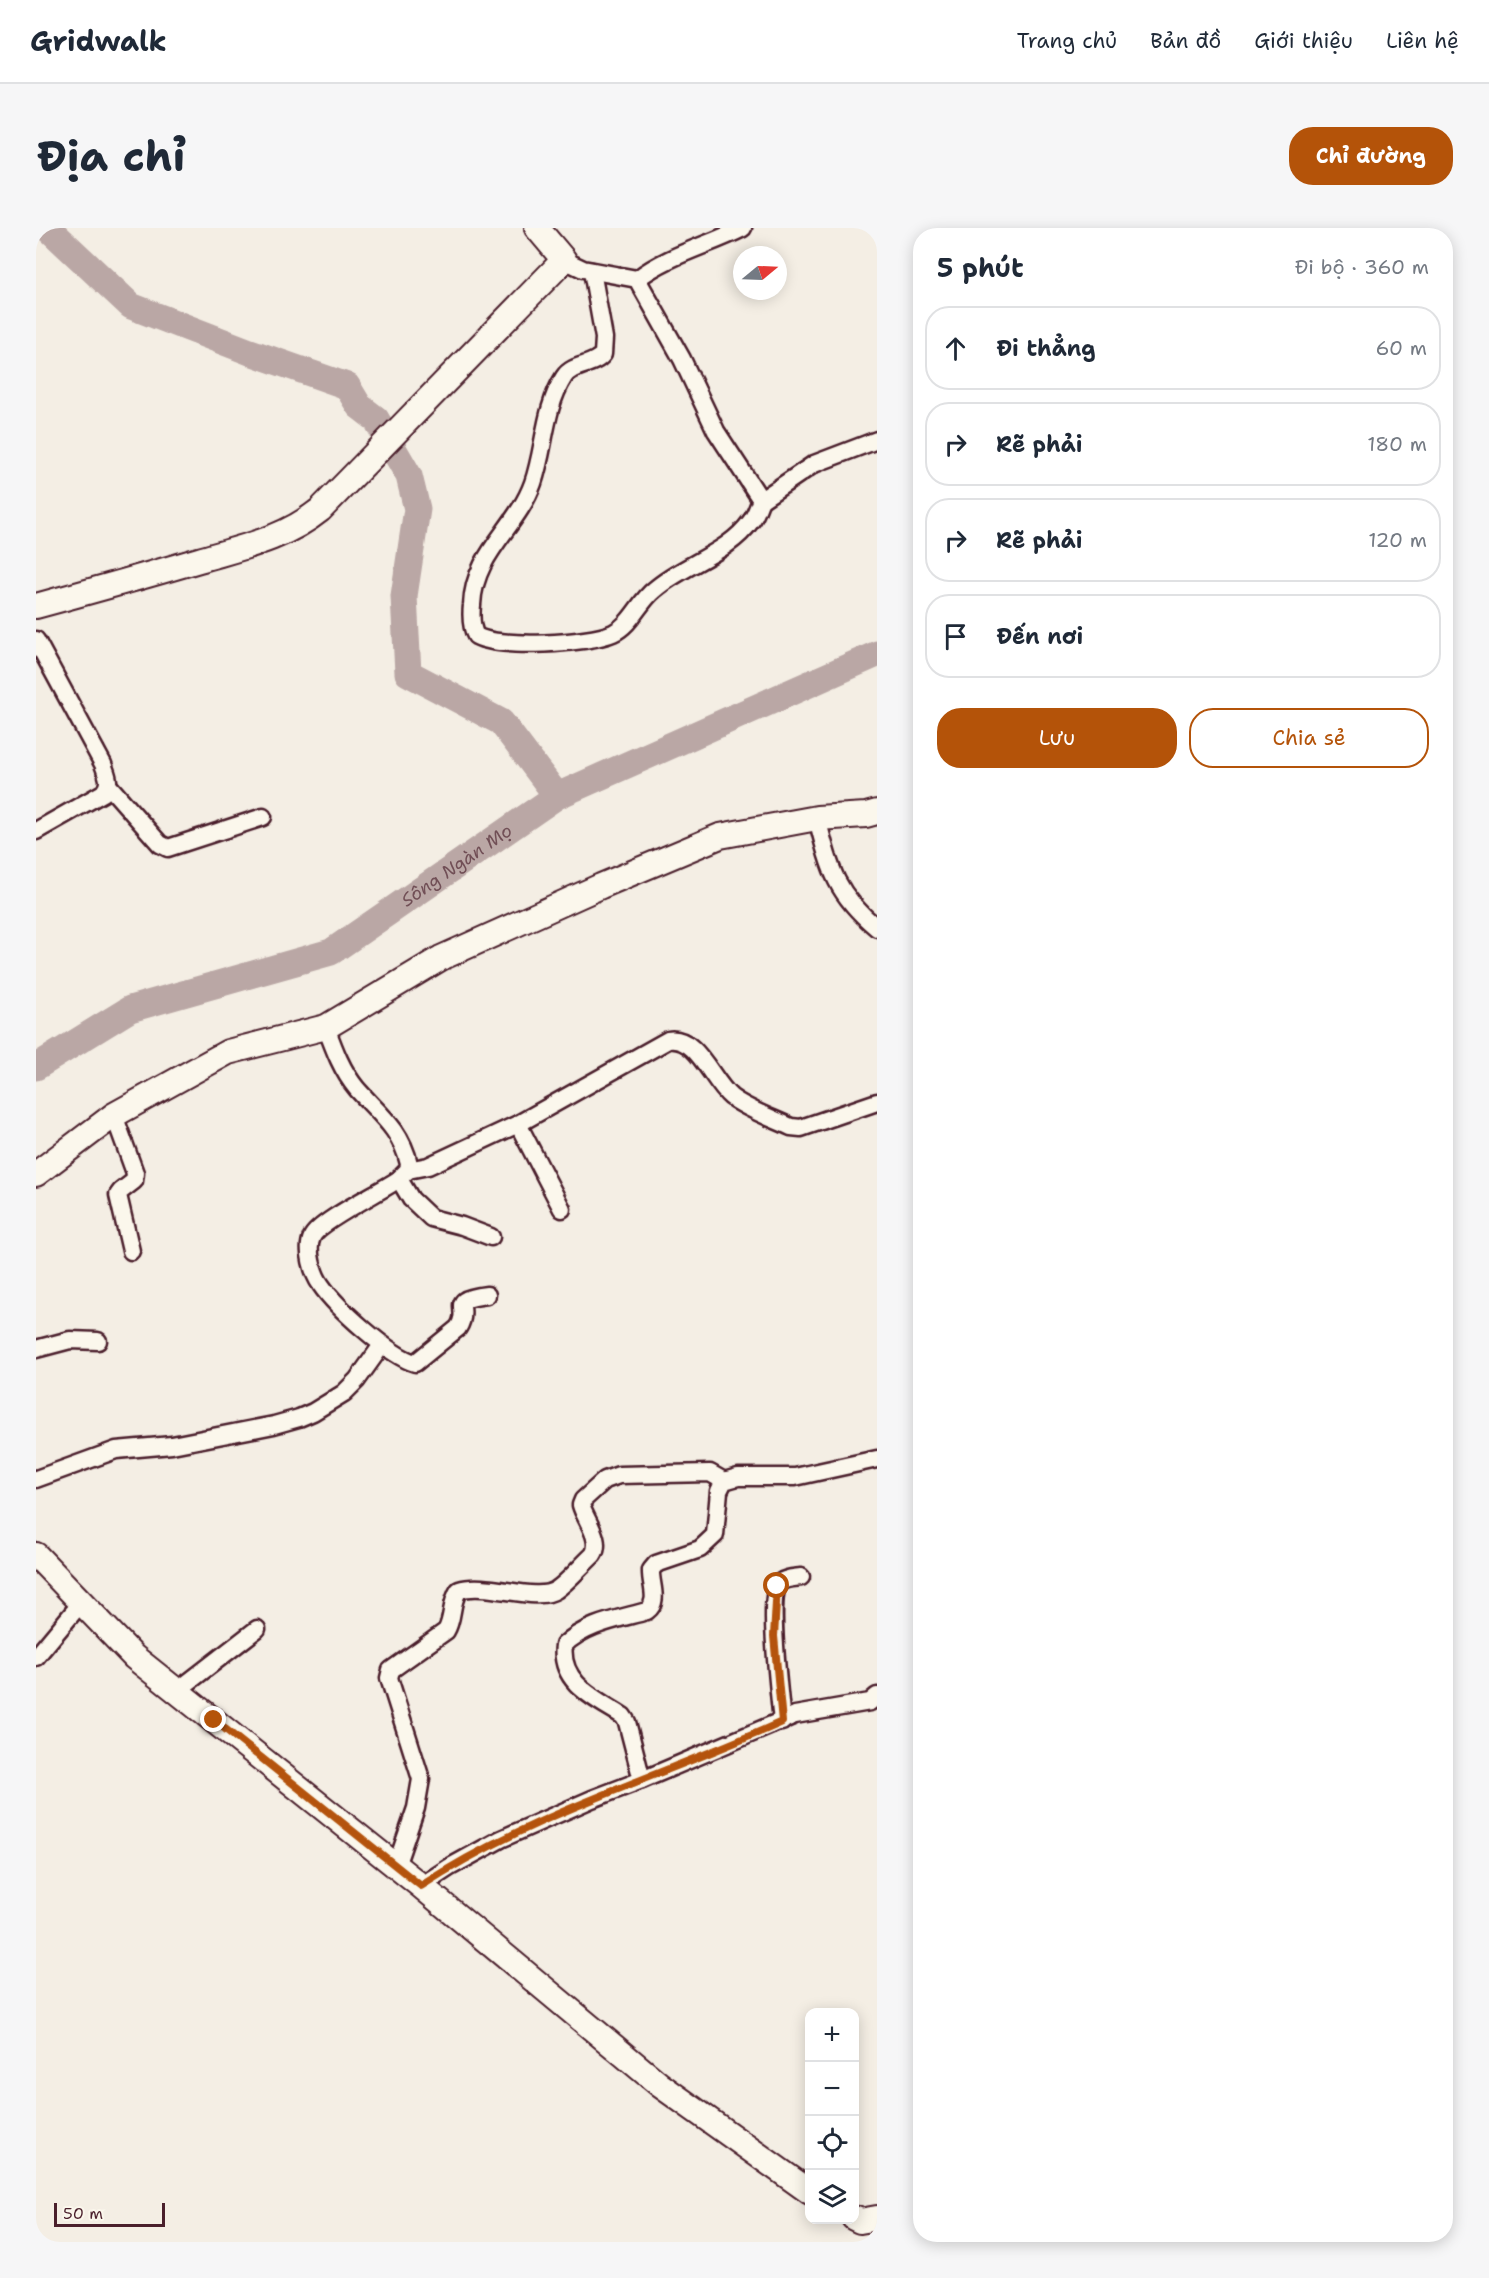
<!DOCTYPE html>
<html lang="vi">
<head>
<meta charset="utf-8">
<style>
  :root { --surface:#fff; --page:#f6f6f7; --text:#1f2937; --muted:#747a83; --line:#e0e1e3; --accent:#b45309 }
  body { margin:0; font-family:"Shantell Sans",sans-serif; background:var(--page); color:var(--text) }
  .controls { position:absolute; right:18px; bottom:18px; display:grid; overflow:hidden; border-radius:12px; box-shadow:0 3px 15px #0003 }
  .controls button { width:54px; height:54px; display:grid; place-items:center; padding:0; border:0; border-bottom:2px solid var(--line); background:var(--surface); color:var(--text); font:30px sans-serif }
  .compass { position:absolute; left:697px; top:18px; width:54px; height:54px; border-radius:50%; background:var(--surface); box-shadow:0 3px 15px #0003; rotate:71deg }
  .scale { position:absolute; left:18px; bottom:15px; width:111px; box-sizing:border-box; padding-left:6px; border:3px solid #4a1f2b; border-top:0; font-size:16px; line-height:21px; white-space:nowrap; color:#4a1f2b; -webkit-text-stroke:4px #fbf7ec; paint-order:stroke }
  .stop { position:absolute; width:18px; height:18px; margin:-14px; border:4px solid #b45309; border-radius:50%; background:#fff }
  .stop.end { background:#b45309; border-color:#fff; box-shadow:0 2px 6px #0008 }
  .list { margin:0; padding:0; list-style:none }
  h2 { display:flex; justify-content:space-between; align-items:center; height:78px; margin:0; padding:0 24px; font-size:26px }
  h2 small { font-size:20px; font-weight:400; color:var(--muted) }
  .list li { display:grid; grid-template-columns:39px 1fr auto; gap:18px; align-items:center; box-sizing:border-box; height:84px; margin:0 12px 12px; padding:0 12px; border:2px solid var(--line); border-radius:24px }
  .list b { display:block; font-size:22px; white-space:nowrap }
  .list em { font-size:20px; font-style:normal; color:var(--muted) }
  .actions { display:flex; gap:12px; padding:18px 24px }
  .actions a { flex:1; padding:14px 0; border:2px solid var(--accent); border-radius:24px; text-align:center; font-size:21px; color:var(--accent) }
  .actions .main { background:var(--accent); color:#fff }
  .icon { flex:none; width:33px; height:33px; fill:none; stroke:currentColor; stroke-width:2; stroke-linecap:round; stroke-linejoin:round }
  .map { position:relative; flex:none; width:841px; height:2014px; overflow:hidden; border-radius:24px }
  header { display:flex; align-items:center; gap:36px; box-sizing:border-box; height:84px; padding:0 30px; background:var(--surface); border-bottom:2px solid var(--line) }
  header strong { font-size:28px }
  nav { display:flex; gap:33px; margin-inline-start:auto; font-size:21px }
  .intro { display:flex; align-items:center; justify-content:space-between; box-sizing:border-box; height:144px; padding:0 36px }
  h1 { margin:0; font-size:42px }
  .button { padding:15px 27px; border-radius:24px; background:var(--accent); color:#fff; font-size:21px; font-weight:700 }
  main { display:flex; gap:36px; padding:0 36px }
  aside { flex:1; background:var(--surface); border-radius:24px; box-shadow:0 3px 15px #0003 }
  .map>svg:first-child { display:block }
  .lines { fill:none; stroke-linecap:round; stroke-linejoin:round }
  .river { stroke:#baa7a5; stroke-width:27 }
  .street-casing { stroke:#4a1f2b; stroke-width:21 }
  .secondary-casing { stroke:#4a1f2b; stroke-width:28 }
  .street { stroke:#fbf7ec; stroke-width:16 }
  .secondary { stroke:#fbf7ec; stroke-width:24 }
  .route { stroke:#b45309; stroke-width:8 }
  .labels { text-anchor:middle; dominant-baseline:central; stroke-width:4.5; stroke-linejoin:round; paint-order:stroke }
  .water-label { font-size:18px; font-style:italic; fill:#714f56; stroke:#fbf7ec }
</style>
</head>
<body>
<header>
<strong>Gridwalk</strong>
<nav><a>Trang chủ</a><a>Bản đồ</a><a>Giới thiệu</a><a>Liên hệ</a></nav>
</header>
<div class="intro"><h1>Địa chỉ</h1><a class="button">Chỉ đường</a></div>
<main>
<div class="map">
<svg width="841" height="2014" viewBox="0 0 841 2014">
  <rect width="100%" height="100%" fill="#f4eee4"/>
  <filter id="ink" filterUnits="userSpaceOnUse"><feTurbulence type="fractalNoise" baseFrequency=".0167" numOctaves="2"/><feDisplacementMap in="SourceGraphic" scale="12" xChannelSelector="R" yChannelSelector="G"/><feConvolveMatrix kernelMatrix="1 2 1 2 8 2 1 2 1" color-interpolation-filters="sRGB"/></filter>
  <g filter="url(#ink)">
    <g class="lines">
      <g class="river">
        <path d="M 12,0 L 95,78 L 214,124 L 311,158 L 323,178 L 340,191 L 373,248 L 381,281 L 368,368 L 372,445 L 465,494 L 521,568"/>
        <path id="s1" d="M 0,839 L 94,781 L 295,724 L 521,568 L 841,426"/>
      </g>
      <defs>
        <g id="street">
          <path d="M 528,32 L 547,41 L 601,51 L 646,131 L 680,203 L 725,272 L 778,236 L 841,212"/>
          <path d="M 556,43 L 568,110 L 567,126 C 557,139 537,135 528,149 C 508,180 509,221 497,255 C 481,300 438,325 436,377 C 435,387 435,399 440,408 C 465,421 552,416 577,405 C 595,397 603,374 618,362 C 647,336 692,326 715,293 C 720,287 722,278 725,272"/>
          <path d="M 601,51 C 632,27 671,18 707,0"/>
          <path d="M 0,412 L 67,536 C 71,547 76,556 67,565 L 0,603"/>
          <path d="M 73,558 L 124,616 L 132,620 L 227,589"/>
          <path d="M 781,590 C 794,641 799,665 841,700"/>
          <path d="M 290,799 C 298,821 306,843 321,861 C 343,886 365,901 373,936 L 372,942 L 363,951 C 346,963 282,994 276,1009 C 270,1022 277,1046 285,1057 C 300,1079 354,1128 379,1135 L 422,1100 C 436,1079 409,1072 451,1067"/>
          <path d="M 78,887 L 99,945 L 98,953 L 85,963 L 82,967 L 95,1023"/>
          <path d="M 482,896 L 526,981"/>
          <path d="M 372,942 L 392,938 L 482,896 L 632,812 C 661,807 675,852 695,869 C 712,882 736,890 755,899 L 765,900 L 841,874"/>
          <path d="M 363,951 L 375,971 L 395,990 L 426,998 L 455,1009"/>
          <path d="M 0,1121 L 34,1112 L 62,1113"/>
          <path d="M 0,1251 L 80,1222 L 136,1217 L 238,1197 L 263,1190 L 277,1184 L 308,1165 L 321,1152 L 346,1117"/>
          <path d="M 0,1429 L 45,1375"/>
          <path d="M 141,1463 L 221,1401"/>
          <path d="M 746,1494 C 744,1472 731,1367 743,1355 C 749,1350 758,1350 765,1349"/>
          <path d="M 606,1552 L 591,1494 L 587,1488 C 559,1470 523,1455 528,1417 C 549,1396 583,1391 611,1383 C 624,1373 614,1356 615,1342 L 620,1336 L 664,1321 L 679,1307 L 683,1263 L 688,1253 L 702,1249 L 759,1249 L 841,1231"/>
          <path d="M 360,1638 L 380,1580 L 385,1551 L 353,1450 L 355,1442 L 410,1403 C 418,1390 414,1375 423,1362 C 451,1353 500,1375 520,1362 C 533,1353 545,1338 557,1327 C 567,1312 549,1292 545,1277 L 547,1272 L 569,1252 L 583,1247 L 674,1245 L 688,1253"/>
          <path d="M 385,1658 L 414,1639 L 465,1611 L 556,1571 L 606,1552 L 759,1487 L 834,1474 L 841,1468"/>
        </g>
        <g id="secondary">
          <path d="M 0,378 C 55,363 109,348 163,332 C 207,319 248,311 284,282 L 528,32 L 501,0"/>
          <path d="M 0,946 L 78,887 L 192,824 L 290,799 L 405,730 L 565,658 L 684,608 L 781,590 L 830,587 L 841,584"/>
          <path d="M 0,1327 L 98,1429 L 385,1658 L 624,1857 L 774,1964"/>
          <path d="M 818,1990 L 824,1993 L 841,1990"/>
        </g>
      </defs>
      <use href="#street" class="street-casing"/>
      <use href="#secondary" class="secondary-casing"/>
      <use href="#street" class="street"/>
      <use href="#secondary" class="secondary"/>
    </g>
  </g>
  <g class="lines" filter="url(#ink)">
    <path class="route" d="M 178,1492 L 385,1658 C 496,1585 625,1549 746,1494 L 738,1408 L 741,1358"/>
  </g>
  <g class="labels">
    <g class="water-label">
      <text stroke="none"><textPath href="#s1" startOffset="472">Sông Ngàn Mọ</textPath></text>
    </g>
  </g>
</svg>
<div class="controls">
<button>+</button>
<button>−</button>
<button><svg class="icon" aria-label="locate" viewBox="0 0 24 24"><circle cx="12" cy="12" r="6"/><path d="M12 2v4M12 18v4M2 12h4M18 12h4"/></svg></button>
<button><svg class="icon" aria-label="layers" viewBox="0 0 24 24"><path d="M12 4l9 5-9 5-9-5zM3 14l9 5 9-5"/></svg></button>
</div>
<svg class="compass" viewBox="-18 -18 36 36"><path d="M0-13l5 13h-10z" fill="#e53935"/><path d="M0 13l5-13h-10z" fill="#747a83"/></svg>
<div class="scale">50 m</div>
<div class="stop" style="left:741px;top:1358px"></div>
<div class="stop end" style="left:178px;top:1492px"></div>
</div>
<aside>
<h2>5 phút<small>Đi bộ · 360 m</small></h2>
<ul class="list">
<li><svg class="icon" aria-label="ahead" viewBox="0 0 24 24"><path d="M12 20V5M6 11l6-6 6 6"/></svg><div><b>Đi thẳng</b></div><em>60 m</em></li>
<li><svg class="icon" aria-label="right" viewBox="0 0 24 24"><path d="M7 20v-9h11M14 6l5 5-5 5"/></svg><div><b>Rẽ phải</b></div><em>180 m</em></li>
<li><svg class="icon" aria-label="right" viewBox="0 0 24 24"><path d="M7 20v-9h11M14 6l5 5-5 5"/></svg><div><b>Rẽ phải</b></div><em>120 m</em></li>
<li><svg class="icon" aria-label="arrive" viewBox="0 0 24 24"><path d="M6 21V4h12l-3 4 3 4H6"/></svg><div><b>Đến nơi</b></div></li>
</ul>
<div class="actions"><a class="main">Lưu</a><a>Chia sẻ</a></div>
</aside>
</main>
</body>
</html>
